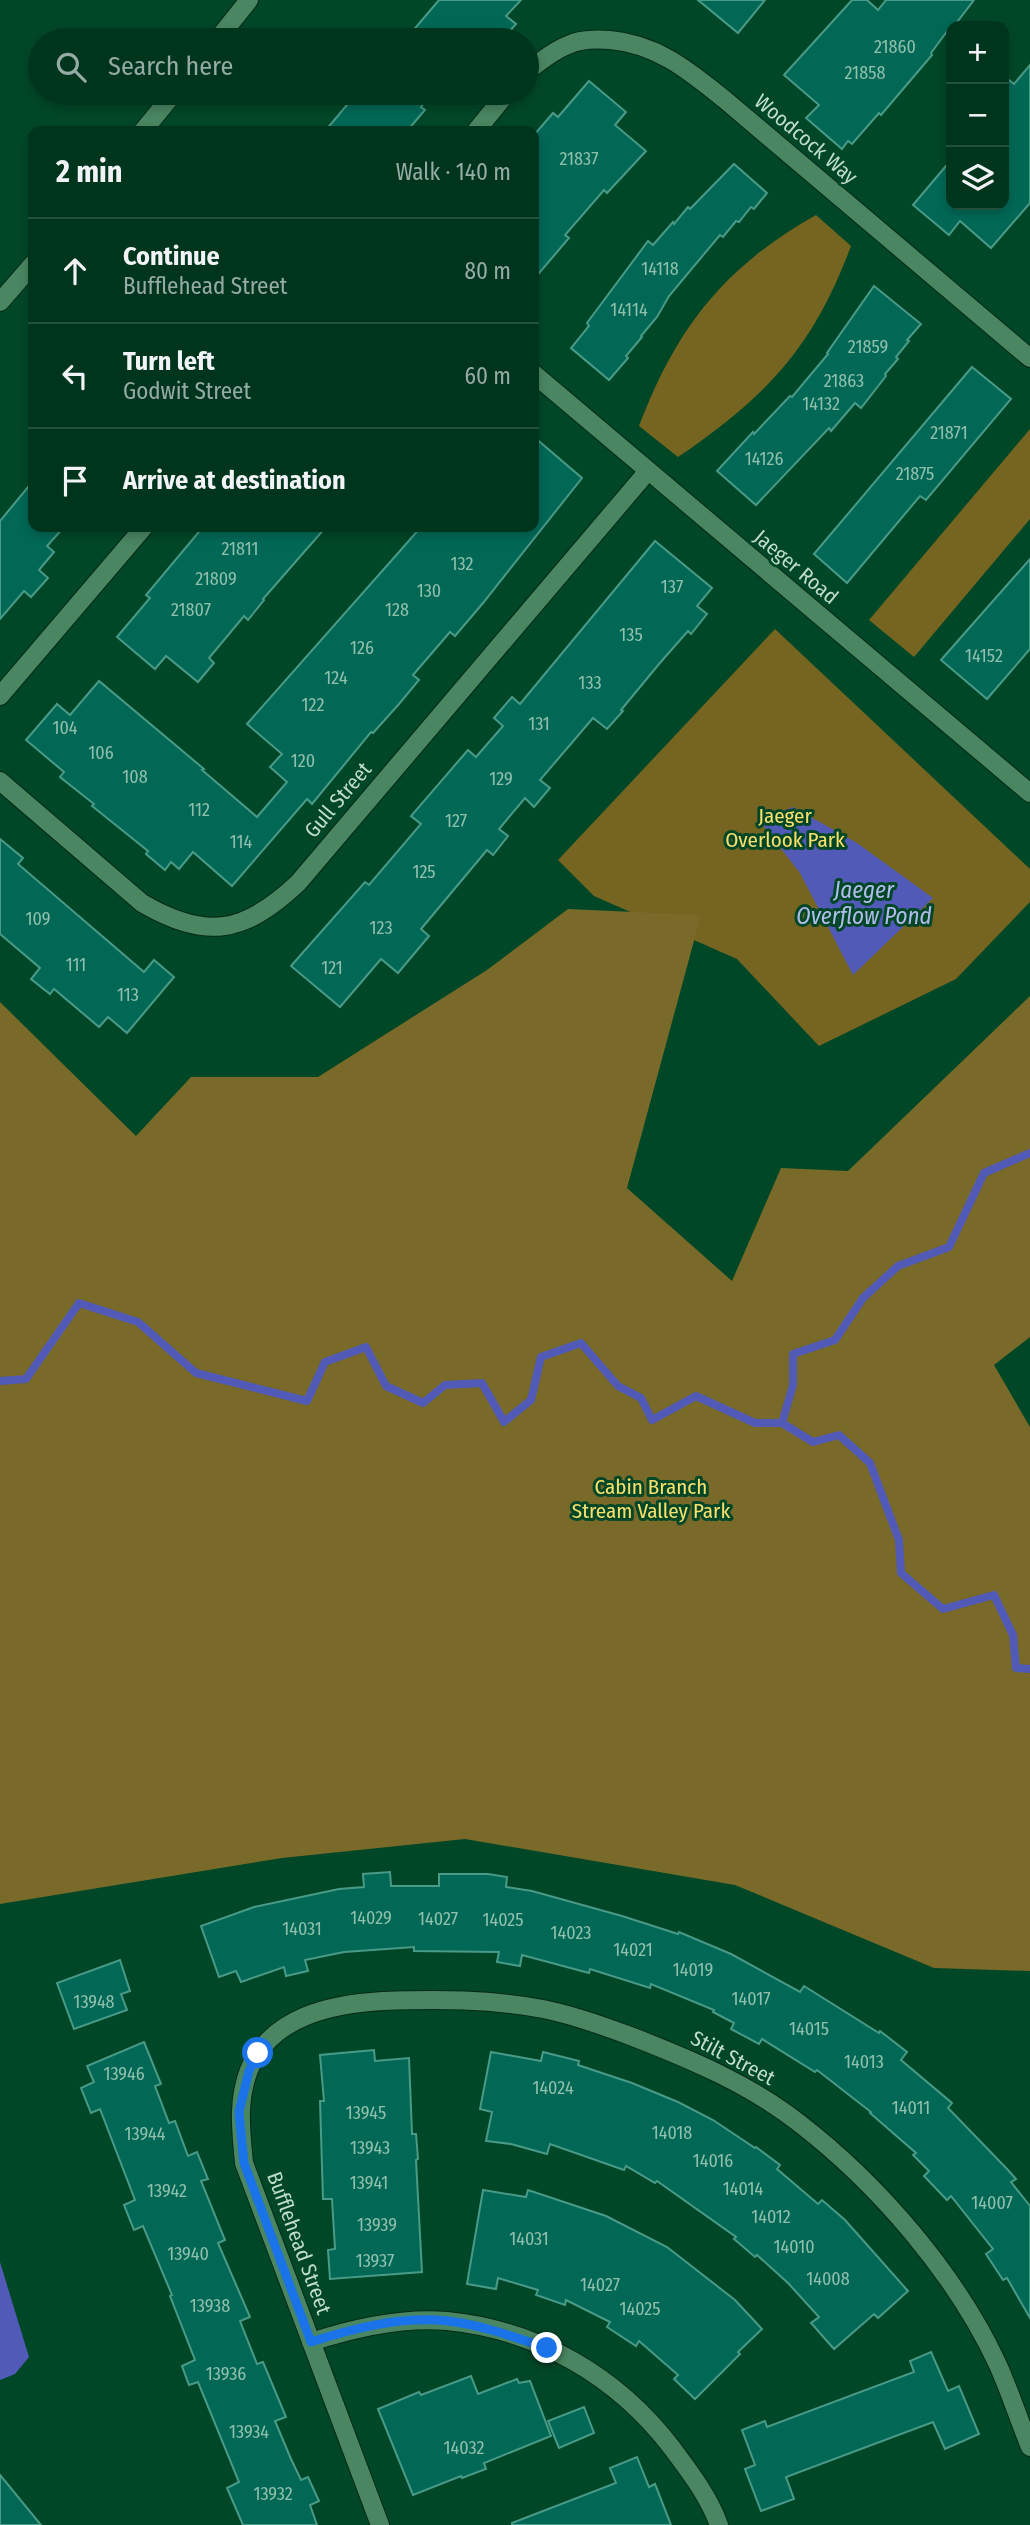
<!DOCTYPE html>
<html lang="en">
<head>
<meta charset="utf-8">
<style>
  :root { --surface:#00351d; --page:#0e402a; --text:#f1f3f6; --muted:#95aba4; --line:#22503b }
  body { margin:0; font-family:"Fira Sans Condensed",sans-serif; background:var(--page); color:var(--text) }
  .controls { position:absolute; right:21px; top:21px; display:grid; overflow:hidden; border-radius:14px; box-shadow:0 4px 10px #0003 }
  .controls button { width:63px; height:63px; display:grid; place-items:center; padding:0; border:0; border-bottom:2px solid var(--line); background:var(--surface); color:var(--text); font:35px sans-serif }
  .stop { position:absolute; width:21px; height:21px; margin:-16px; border:5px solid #1a73e8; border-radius:50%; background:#fff }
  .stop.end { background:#1a73e8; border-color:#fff; box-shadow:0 2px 7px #0008 }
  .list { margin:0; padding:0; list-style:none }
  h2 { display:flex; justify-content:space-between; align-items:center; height:91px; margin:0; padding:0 28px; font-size:30px }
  h2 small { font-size:23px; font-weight:400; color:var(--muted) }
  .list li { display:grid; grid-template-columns:46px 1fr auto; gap:21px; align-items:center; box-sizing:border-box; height:105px; padding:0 28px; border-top:2px solid var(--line) }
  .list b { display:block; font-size:26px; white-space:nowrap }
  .list p { margin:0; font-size:23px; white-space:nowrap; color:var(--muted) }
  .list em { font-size:23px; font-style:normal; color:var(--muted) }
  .icon { flex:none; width:38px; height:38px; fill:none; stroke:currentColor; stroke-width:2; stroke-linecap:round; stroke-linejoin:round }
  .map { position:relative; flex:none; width:1030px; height:2525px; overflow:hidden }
  .search { position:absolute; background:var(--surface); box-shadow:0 4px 10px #0003; left:28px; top:28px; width:511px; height:77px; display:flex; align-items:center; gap:18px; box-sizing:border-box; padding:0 24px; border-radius:38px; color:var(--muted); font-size:26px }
  .panel { position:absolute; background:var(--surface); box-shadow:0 4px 10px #0003; left:28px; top:126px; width:511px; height:406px; border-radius:14px }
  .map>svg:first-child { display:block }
  .green { fill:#756521 }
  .forest { fill:#796a29 }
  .water { fill:#515ab6 }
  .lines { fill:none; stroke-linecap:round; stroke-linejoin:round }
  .stream { stroke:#515ab6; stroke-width:8 }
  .building { fill:#026856; stroke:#499a87; stroke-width:2 }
  .minor-casing { stroke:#082917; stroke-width:20 }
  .minor { stroke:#4a8662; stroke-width:18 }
  .route { stroke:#1a73e8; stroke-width:9 }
  .labels { text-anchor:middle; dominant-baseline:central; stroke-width:6; stroke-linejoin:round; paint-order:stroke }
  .number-label { font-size:18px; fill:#90c0ac }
  .street-label { font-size:21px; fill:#bfddc9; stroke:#004727 }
  .park-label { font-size:21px; fill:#fde06c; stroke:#004727 }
  .water-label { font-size:23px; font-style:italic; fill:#b3bded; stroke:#004727 }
</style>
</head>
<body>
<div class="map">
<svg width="1030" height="2525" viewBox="0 0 1030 2525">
  <rect width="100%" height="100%" fill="#004727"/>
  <g class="green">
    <path d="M 816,215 L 851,246 C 813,348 766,397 678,457 L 639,426 C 676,328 724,267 816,215 Z"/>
    <path d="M 1030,429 L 1030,519 L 914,657 L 869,620 Z"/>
    <path d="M 775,629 L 1030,869 L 1030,902 L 956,979 L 819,1046 L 737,959 L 594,896 L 558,860 Z"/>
  </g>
  <path class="forest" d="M 568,909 L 701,915 L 627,1188 L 732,1281 L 781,1168 L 848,1171 L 1030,996 L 1030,1337 L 994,1365 L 1030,1427 L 1030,1971 L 934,1968 L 735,1885 L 465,1839 L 282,1858 L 0,1904 L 0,1002 L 136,1136 L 191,1077 L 318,1077 L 487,970 Z"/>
  <g class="water">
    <path d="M 793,807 L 857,843 L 933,898 L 853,975 L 800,873 L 759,820 Z"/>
    <path d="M 0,2262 L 29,2357 L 15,2374 L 0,2380 Z"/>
  </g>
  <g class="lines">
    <g class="stream">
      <path d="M 0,1381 L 26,1379 L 79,1303 L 138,1322 L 196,1373 L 307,1401 L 325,1362 L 366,1347 L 386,1386 L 423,1403 L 445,1385 L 482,1383 L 504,1422 L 531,1400 L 541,1357 L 581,1343 L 618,1386 L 641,1398 L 652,1420 L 696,1396 L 755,1423 L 782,1423 L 793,1385 L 793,1354 L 835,1340 L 863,1298 L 898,1266 L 949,1247 L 984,1173 L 1030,1153"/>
      <path d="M 782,1423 L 813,1442 L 839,1435 L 870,1463 L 899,1540 L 901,1573 L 943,1609 L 994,1595 L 1013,1635 L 1016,1668 L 1030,1669"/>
    </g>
  </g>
  <g class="building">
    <path d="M 439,0 L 521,0 L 506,16 L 516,24 L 502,40 L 405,40 Z"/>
    <path d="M 698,0 L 765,0 L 738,33 Z"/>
    <path d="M 852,0 L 867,0 L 878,10 L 886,0 L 974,0 L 954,26 L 951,26 L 931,53 L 932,55 L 881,115 L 879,113 L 852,144 L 848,141 L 842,149 L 806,118 L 819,105 L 784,75 Z"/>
    <path d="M 1030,65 L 1030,203 L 991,248 L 960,221 L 949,235 L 913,205 L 951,160 L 951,205 L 1004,205 L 1004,76 L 1014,84 Z"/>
    <path d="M 589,81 L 626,112 L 615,125 L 646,151 L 607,193 L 604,190 L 565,235 L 569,238 L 534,279 L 534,135 L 553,113 L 558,117 Z"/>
    <path d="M 357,93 L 432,93 L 421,107 L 425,110 L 407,131 L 325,131 Z"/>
    <path d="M 734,164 L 767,193 L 754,209 L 751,207 L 739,222 L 736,221 L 723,237 L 720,235 L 669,296 L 657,317 L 641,336 L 642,337 L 626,356 L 628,358 L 609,380 L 571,348 L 589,326 L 587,323 L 648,241 L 653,245 L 673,222 L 674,224 L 688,207 L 690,209 Z"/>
    <path d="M 874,286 L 921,324 L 907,340 L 909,341 L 896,357 L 898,359 L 885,374 L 886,376 L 861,408 L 855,403 L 831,431 L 829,428 L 756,505 L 717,471 L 753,432 L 754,434 L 790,396 L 792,397 L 828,354 L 827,353 Z"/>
    <path d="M 972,367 L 1011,399 L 926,500 L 920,496 L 847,583 L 814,554 Z"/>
    <path d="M 534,437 L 582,478 L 483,603 L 455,636 L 450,632 L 413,675 L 419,680 L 399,704 L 373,733 L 371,732 L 312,804 L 307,799 L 232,886 L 193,852 L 179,869 L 171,862 L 165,870 L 146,854 L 148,851 L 92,806 L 94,804 L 60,777 L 64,772 L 26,740 L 57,704 L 70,715 L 99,681 L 204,769 L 202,770 L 257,817 L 287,782 L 270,767 L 282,754 L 247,724 L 421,527 L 534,527 Z"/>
    <path d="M 33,481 L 33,527 L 64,527 L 47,546 L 54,552 L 39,570 L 48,578 L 31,597 L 24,591 L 0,619 L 0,521 Z"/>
    <path d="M 203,527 L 326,527 L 263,599 L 264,600 L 248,620 L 244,616 L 209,658 L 214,663 L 198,682 L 166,656 L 155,669 L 117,637 L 150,598 L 146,595 Z"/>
    <path d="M 655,541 L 712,588 L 697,606 L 707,614 L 691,634 L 688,631 L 659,664 L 621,710 L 623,711 L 607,729 L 593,718 L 540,780 L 550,788 L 534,807 L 525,798 L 499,829 L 508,836 L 493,855 L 487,850 L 421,929 L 429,936 L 398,973 L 381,959 L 340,1007 L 291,966 L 365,882 L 369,885 L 421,824 L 411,816 L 468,750 L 476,757 L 503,726 L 494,718 L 512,697 L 520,704 Z"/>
    <path d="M 1030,559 L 1030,649 L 987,699 L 941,660 Z"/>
    <path d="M 0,839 L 23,858 L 18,864 L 144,972 L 154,960 L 174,977 L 127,1033 L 108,1017 L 99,1027 L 54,989 L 50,994 L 31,979 L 40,968 L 0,934 Z"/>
    <path d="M 390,1872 L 391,1886 L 439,1886 L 439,1874 L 488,1874 L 507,1877 L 506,1887 L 532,1891 L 622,1916 L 678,1934 L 679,1932 L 731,1954 L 800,1992 L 804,1986 L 879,2033 L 880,2031 L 907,2052 L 901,2060 L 952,2103 L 948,2108 L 1008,2170 L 1016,2179 L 1011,2182 L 1030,2206 L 1030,2318 L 1007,2278 L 1003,2280 L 986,2254 L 993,2249 L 951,2196 L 947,2200 L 924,2176 L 929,2171 L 913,2155 L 916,2153 L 870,2113 L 871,2112 L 817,2070 L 815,2072 L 762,2039 L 759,2044 L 731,2029 L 734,2023 L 713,2012 L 714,2010 L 651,1984 L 650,1988 L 590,1969 L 589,1973 L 522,1955 L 520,1966 L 497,1962 L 499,1952 L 414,1951 L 414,1947 L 344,1952 L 305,1960 L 308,1971 L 286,1976 L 284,1967 L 241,1982 L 236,1971 L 219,1977 L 201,1926 L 254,1907 L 339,1889 L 364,1887 L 363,1874 Z"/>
    <path d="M 120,1960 L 130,1991 L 121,1994 L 127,2010 L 74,2029 L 57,1983 Z"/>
    <path d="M 144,2042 L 161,2084 L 155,2086 L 169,2123 L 175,2121 L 188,2156 L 197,2152 L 208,2179 L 201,2181 L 225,2240 L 218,2243 L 250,2317 L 240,2321 L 257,2364 L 263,2362 L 286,2417 L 275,2421 L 291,2459 L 301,2480 L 308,2477 L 319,2501 L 310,2505 L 317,2525 L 243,2525 L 227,2488 L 239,2482 L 198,2382 L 189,2385 L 182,2366 L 195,2360 L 170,2296 L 172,2295 L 143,2226 L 134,2230 L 124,2205 L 135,2200 L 100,2109 L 91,2113 L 81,2088 L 94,2082 L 87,2066 Z"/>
    <path d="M 374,2050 L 375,2061 L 409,2058 L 412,2134 L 416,2134 L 418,2159 L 416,2160 L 422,2272 L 330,2279 L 328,2250 L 335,2249 L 332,2199 L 323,2199 L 320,2101 L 324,2101 L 320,2055 Z"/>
    <path d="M 491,2052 L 541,2061 L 543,2052 L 579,2061 L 578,2065 L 632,2083 L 678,2102 L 713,2120 L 755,2148 L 756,2147 L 780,2165 L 777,2169 L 818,2204 L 822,2200 L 845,2220 L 908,2291 L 878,2318 L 874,2314 L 834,2349 L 811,2323 L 819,2317 L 788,2283 L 757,2255 L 755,2257 L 734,2239 L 736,2237 L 657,2181 L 655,2183 L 626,2166 L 624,2170 L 550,2144 L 547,2154 L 511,2144 L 486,2141 L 492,2112 L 480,2109 Z"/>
    <path d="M 483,2190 L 526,2197 L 528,2190 L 606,2216 L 667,2247 L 735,2300 L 762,2329 L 738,2352 L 740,2354 L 695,2399 L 674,2379 L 678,2375 L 639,2341 L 636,2346 L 607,2327 L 610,2322 L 566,2300 L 565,2305 L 536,2295 L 538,2290 L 498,2278 L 496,2289 L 467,2284 Z"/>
    <path d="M 931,2352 L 948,2391 L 959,2386 L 979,2434 L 945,2449 L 933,2422 L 786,2477 L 794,2499 L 761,2511 L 745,2469 L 755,2465 L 742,2430 L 765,2421 L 767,2427 L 914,2372 L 910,2361 Z"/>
    <path d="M 471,2376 L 478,2394 L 517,2379 L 519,2383 L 530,2381 L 551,2436 L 484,2463 L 486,2469 L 462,2478 L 461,2476 L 413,2495 L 378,2409 L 419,2392 L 421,2395 Z"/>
    <path d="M 584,2407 L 594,2433 L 559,2448 L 548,2421 Z"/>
    <path d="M 637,2457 L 649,2487 L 655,2484 L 671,2525 L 512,2525 L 512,2523 L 616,2483 L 610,2468 Z"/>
    <path d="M 0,2475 L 41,2525 L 0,2525 Z"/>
  </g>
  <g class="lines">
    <defs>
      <g id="minor">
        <path d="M 217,40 L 249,0"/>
        <path d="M 527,72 C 539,62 553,51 568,45 C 580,39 597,39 610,40 C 657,44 689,71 724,99 L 1030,358"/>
        <path d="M 143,131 L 174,93"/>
        <path d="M 476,131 L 507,93"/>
        <path d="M 0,302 L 33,264"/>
        <path d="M 534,374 L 1030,793"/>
        <path d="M 0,696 L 144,527"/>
        <path d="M 0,781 L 142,903 C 207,941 245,933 298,883 L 648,471"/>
        <path d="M 311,2342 C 354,2328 401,2317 447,2321 C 538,2330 617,2376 672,2448 C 690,2472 709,2497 719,2525"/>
        <path d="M 380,2525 L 244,2163 C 241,2131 237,2101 249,2070 C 271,2016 332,2004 383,2001 C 437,1999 491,1999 543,2009 C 574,2015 604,2026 633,2037 C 692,2060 749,2084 799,2123 C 878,2184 956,2274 998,2365 C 1010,2392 1019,2420 1030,2447"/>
      </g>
    </defs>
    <use href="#minor" class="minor-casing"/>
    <use href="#minor" class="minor"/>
  </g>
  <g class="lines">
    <path class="route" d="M 258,2053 L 249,2071 L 239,2112 L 244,2163 L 311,2342 C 354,2328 402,2316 448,2321 C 482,2325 514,2337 547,2348"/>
  </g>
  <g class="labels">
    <g class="number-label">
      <text x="895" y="47">21860</text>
      <text x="865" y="73">21858</text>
      <text x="579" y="159">21837</text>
      <text x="660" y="269">14118</text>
      <text x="629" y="310">14114</text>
      <text x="868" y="347">21859</text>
      <text x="844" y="381">21863</text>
      <text x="821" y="404">14132</text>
      <text x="949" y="433">21871</text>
      <text x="764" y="459">14126</text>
      <text x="915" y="474">21875</text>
      <text x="240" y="549">21811</text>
      <text x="462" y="564">132</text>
      <text x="216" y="579">21809</text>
      <text x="672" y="587">137</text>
      <text x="429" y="591">130</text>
      <text x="191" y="610">21807</text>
      <text x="397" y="610">128</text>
      <text x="631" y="635">135</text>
      <text x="362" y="648">126</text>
      <text x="984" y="656">14152</text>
      <text x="336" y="678">124</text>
      <text x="590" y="683">133</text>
      <text x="313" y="705">122</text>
      <text x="539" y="724">131</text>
      <text x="65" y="728">104</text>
      <text x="101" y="753">106</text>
      <text x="303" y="761">120</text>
      <text x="135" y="777">108</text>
      <text x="501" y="779">129</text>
      <text x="199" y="810">112</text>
      <text x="456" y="821">127</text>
      <text x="241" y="842">114</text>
      <text x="424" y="872">125</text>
      <text x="38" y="919">109</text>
      <text x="381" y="928">123</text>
      <text x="76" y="965">111</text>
      <text x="332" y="968">121</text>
      <text x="128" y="995">113</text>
      <text x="371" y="1918">14029</text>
      <text x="438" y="1919">14027</text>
      <text x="503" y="1920">14025</text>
      <text x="302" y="1929">14031</text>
      <text x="571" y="1933">14023</text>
      <text x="633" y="1950">14021</text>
      <text x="693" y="1970">14019</text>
      <text x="751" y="1999">14017</text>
      <text x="94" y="2002">13948</text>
      <text x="809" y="2029">14015</text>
      <text x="864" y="2062">14013</text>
      <text x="124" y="2074">13946</text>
      <text x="553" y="2088">14024</text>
      <text x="911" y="2108">14011</text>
      <text x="366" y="2113">13945</text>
      <text x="672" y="2133">14018</text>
      <text x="145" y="2134">13944</text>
      <text x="370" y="2148">13943</text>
      <text x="713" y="2161">14016</text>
      <text x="369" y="2183">13941</text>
      <text x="743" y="2189">14014</text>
      <text x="167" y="2191">13942</text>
      <text x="992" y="2203">14007</text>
      <text x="771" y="2217">14012</text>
      <text x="377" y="2225">13939</text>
      <text x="529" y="2239">14031</text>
      <text x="794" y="2247">14010</text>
      <text x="188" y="2254">13940</text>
      <text x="375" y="2261">13937</text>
      <text x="828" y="2279">14008</text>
      <text x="600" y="2285">14027</text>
      <text x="210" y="2306">13938</text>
      <text x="640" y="2309">14025</text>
      <text x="226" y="2374">13936</text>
      <text x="249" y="2432">13934</text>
      <text x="464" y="2448">14032</text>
      <text x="273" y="2494">13932</text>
    </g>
    <g class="street-label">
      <text transform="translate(806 139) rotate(40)">Woodcock Way</text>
      <text transform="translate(796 567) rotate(40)">Jaeger Road</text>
      <text transform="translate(338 800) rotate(-50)">Gull Street</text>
      <text transform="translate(733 2058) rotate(28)">Stilt Street</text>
      <text transform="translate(299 2243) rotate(70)">Bufflehead Street</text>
    </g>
    <g class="park-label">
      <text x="785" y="816">Jaeger<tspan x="785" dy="24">Overlook Park</tspan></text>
      <text x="651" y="1487">Cabin Branch<tspan x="651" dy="24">Stream Valley Park</tspan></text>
    </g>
    <g class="water-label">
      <text x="864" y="890">Jaeger<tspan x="864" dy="26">Overflow Pond</tspan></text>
    </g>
  </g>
</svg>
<div class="controls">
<button>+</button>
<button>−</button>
<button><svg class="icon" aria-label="layers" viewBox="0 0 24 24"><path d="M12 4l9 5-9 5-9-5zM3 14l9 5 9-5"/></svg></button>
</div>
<div class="stop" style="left:258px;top:2053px"></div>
<div class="stop end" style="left:547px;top:2348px"></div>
<div class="search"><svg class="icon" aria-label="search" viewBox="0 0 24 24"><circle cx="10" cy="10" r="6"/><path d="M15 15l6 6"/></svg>Search here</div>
<section class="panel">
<h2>2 min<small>Walk · 140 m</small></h2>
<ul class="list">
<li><svg class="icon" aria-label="ahead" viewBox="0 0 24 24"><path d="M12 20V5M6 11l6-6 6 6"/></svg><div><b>Continue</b><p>Bufflehead Street</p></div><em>80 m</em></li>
<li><svg class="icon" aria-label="left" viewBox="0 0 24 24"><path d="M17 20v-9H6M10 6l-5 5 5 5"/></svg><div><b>Turn left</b><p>Godwit Street</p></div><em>60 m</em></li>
<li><svg class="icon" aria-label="arrive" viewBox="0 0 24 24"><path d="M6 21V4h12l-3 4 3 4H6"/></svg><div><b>Arrive at destination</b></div></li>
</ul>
</section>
</div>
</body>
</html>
